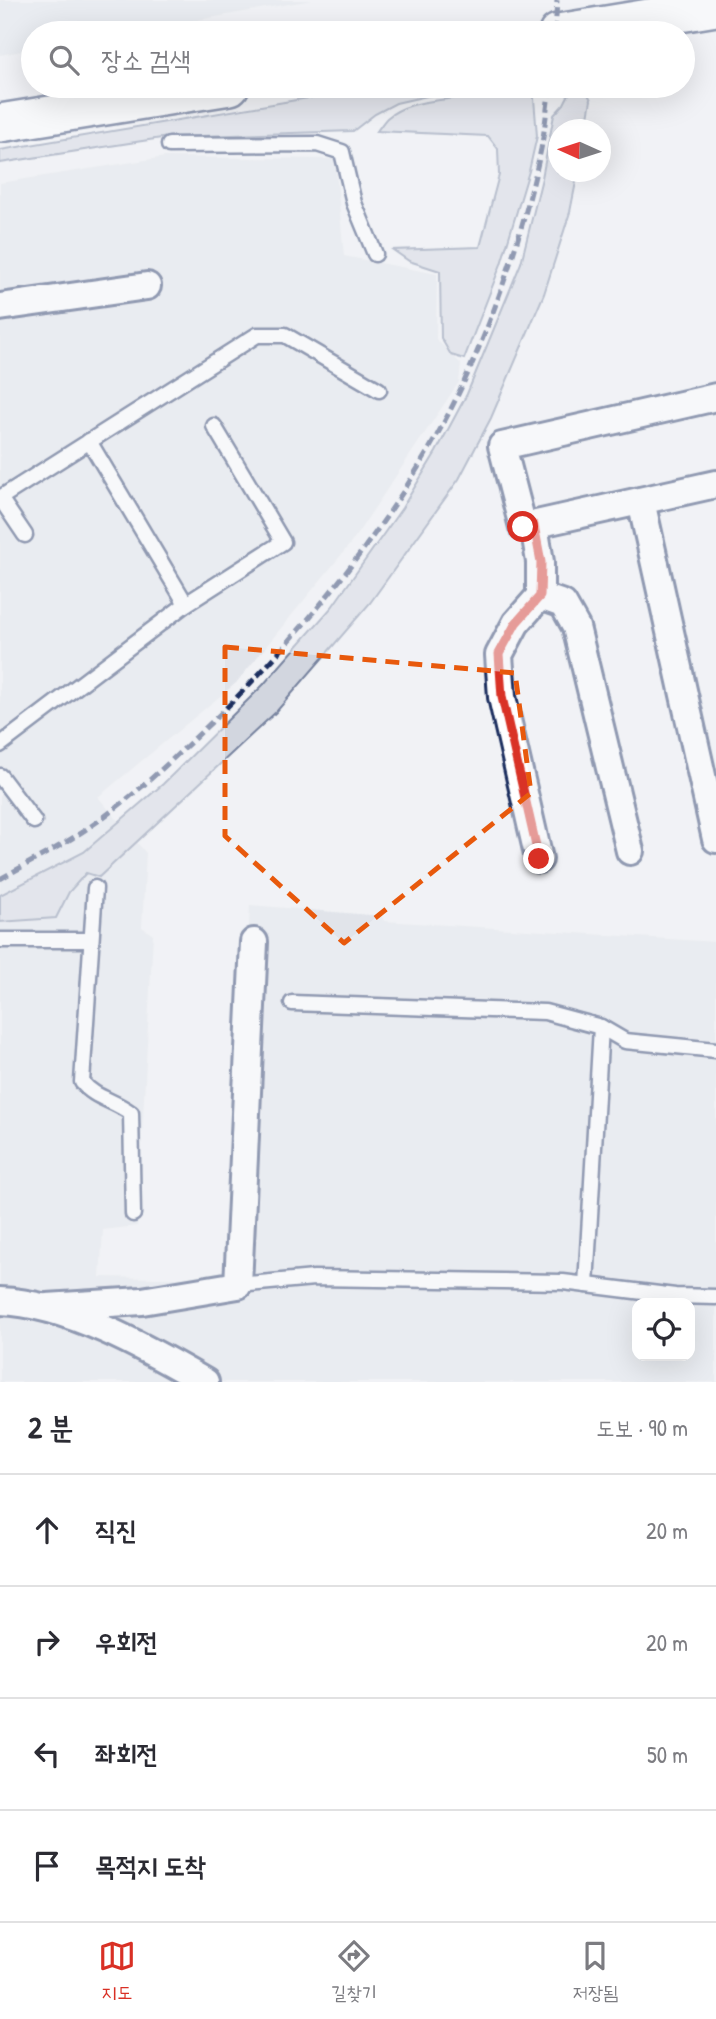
<!DOCTYPE html>
<html lang="ko">
<head>
<meta charset="utf-8">
<style>
  :root { --surface:#fff; --page:#f7f7f7; --text:#2b2b33; --muted:#7c7c81; --line:#e1e1e2; --accent:#d93025 }
  body { margin:0; font-family:"Patrick Hand","Poor Story",sans-serif; background:var(--page); color:var(--text) }
  .controls { position:absolute; right:21px; bottom:21px; display:grid; overflow:hidden; border-radius:14px; box-shadow:0 7px 28px #0002 }
  .controls button { width:63px; height:63px; display:grid; place-items:center; padding:0; border:0; border-bottom:2px solid var(--line); background:var(--surface); color:var(--text); font:35px sans-serif }
  .compass { position:absolute; left:548px; top:119px; width:63px; height:63px; border-radius:50%; background:var(--surface); box-shadow:0 7px 28px #0002; rotate:273deg }
  .stop { position:absolute; width:21px; height:21px; margin:-16px; border:5px solid #d93025; border-radius:50%; background:#fff }
  .stop.end { background:#d93025; border-color:#fff; box-shadow:0 2px 7px #0008 }
  .list { margin:0; padding:0; list-style:none }
  h2 { display:flex; justify-content:space-between; align-items:center; height:91px; margin:0; padding:0 28px; font-size:30px }
  h2 small { font-size:23px; font-weight:400; color:var(--muted) }
  .list li { display:grid; grid-template-columns:46px 1fr auto; gap:21px; align-items:center; box-sizing:border-box; height:112px; padding:0 28px; border-top:2px solid var(--line) }
  .list b { display:block; font-size:26px; white-space:nowrap }
  .list em { font-size:23px; font-style:normal; color:var(--muted) }
  .icon { flex:none; width:38px; height:38px; fill:none; stroke:currentColor; stroke-width:2; stroke-linecap:round; stroke-linejoin:round }
  .map { position:relative; flex:none; width:716px; height:1382px; overflow:hidden }
  .search { position:absolute; background:var(--surface); box-shadow:0 7px 28px #0002; left:21px; right:21px; top:21px; height:77px; display:flex; align-items:center; gap:18px; box-sizing:border-box; padding:0 24px; border-radius:38px; color:var(--muted); font-size:26px }
  .sheet { height:539px; background:var(--surface) }
  nav { display:flex; justify-content:space-around; align-items:center; box-sizing:border-box; height:98px; border-top:2px solid var(--line); background:var(--surface); font-size:19px; color:var(--muted) }
  nav a { display:grid; justify-items:center; gap:4px }
  nav .on { color:var(--accent) }
  .map>svg:first-child { display:block }
  .built { fill:#e1e4ea; fill-rule:evenodd }
  .green { fill:#d2d6df; stroke:#76829e; stroke-width:2 }
  .lines { fill:none; stroke-linecap:round; stroke-linejoin:round }
  .service-casing { stroke:#1b2f5e; stroke-width:19 }
  .minor-casing { stroke:#1b2f5e; stroke-width:32 }
  .secondary-casing { stroke:#1b2f5e; stroke-width:42 }
  .service { stroke:#fff; stroke-width:14 }
  .minor { stroke:#fff; stroke-width:26 }
  .secondary { stroke:#fff; stroke-width:37 }
  .rail { stroke:#1b2f5e; stroke-width:5; stroke-dasharray:10 5; stroke-linecap:butt }
  .route { stroke:#d93025; stroke-width:9 }
  .marked { fill:none; stroke:#e8590c; stroke-width:5; stroke-dasharray:14 9; stroke-linejoin:round }
</style>
</head>
<body>
<div class="map">
<svg width="716" height="1382" viewBox="0 0 716 1382">
  <rect width="100%" height="100%" fill="#f1f2f5"/>
  <filter id="ink" filterUnits="userSpaceOnUse"><feTurbulence type="fractalNoise" baseFrequency=".0143" numOctaves="2"/><feDisplacementMap in="SourceGraphic" scale="14" xChannelSelector="R" yChannelSelector="G"/><feConvolveMatrix kernelMatrix="1 2 1 2 8 2 1 2 1" color-interpolation-filters="sRGB"/></filter>
  <g filter="url(#ink)">
    <g class="built">
      <path d="M 0,0 L 312,0 L 123,33 L 33,33 L 33,49 L 0,55 Z"/>
      <path d="M 165,157 L 335,159 L 344,256 L 437,274 L 436,339 L 461,364 L 459,382 L 351,543 L 236,683 L 98,797 L 146,853 L 142,927 L 153,935 L 137,1226 L 103,1230 L 100,1277 L 214,1279 L 233,1259 L 250,905 L 382,916 L 384,921 L 716,942 L 716,1382 L 0,1382 L 0,183 ZM 637,1303 L 690,1303 L 690,1356 L 637,1356 Z"/>
    </g>
    <g class="green">
      <path d="M 379,86 L 471,86 L 396,103 L 375,114 L 353,131 L 168,137 L 0,163 L 0,150 Z"/>
      <path d="M 487,86 L 533,86 L 537,136 L 529,171 L 501,264 L 464,359 L 451,355 L 441,338 L 440,271 L 409,261 L 393,250 L 480,247 L 499,175 L 498,149 L 488,136 L 377,131 C 380,127 384,121 387,118 C 415,94 458,106 487,86 Z"/>
      <path d="M 573,86 L 584,86 L 591,100 L 586,129 L 558,130 L 558,172 L 578,172 L 570,212 L 544,294 L 491,418 L 459,479 L 370,603 L 276,712 L 99,877 L 86,873 L 69,892 L 56,918 L 0,922 L 0,895 L 84,852 L 163,784 L 263,685 L 332,607 L 402,508 L 436,452 L 467,394 L 521,263 L 542,178 L 554,115 L 564,104 Z"/>
    </g>
    <g class="lines">
      <defs>
        <g id="service">
          <path d="M 169,145 L 317,144 L 342,152 L 354,203 L 375,254"/>
          <path d="M 89,441 L 186,604"/>
          <path d="M 0,498 L 257,335 L 285,335 L 379,390"/>
          <path d="M 0,498 L 25,535"/>
          <path d="M 0,745 L 186,604 L 283,542 L 214,426"/>
          <path d="M 0,776 L 34,821"/>
          <path d="M 95,888 L 82,1082 C 94,1098 114,1100 131,1113 L 133,1214"/>
          <path d="M 0,940 L 91,940"/>
          <path d="M 292,1003 L 545,1012 L 601,1027 L 625,1041 L 716,1050"/>
          <path d="M 238,1285 L 314,1278 L 563,1282 L 675,1296 L 716,1297"/>
          <path d="M 586,1285 L 601,1027"/>
        </g>
        <g id="minor">
          <path d="M 0,307 L 147,286"/>
          <path d="M 716,397 L 502,446 L 523,527 L 716,484"/>
          <path d="M 641,501 L 716,839"/>
          <path d="M 534,525 L 540,562 L 540,596 L 516,623 L 499,655 L 502,697 L 539,859"/>
          <path d="M 540,596 L 563,604 L 576,627 L 630,851"/>
          <path d="M 0,1301 C 67,1303 148,1349 205,1382"/>
          <path d="M 47,1307 L 142,1301 L 238,1285 L 254,942"/>
        </g>
        <g id="secondary">
          <path d="M 558,33 L 716,7"/>
          <path d="M 0,123 L 230,86"/>
        </g>
      </defs>
      <use href="#service" class="service-casing"/>
      <use href="#minor" class="minor-casing"/>
      <use href="#secondary" class="secondary-casing"/>
      <use href="#service" class="service"/>
      <use href="#minor" class="minor"/>
      <use href="#secondary" class="secondary"/>
      <g class="rail">
        <path d="M 555,33 L 557,0"/>
        <path d="M 0,879 C 30,862 62,846 91,826 C 138,794 178,754 219,715 C 312,624 408,503 463,384 C 497,310 524,229 541,149 C 545,128 547,107 550,86"/>
      </g>
    </g>
  </g>
  <g class="lines" filter="url(#ink)">
    <path class="route" d="M 523,527 L 534,525 L 541,562 L 540,596 L 516,623 L 499,654 L 502,697 L 539,859"/>
  </g>
  <path d="M0 0H716V1382H0ZM 225,647 L 515,673 L 531,793 L 344,943 L 225,836 Z" fill="#f1f2f5" fill-opacity=".55" fill-rule="evenodd"/>
  <path class="marked" d="M 225,647 L 515,673 L 531,793 L 344,943 L 225,836 Z"/>
</svg>
<div class="controls">
<button><svg class="icon" aria-label="locate" viewBox="0 0 24 24"><circle cx="12" cy="12" r="6"/><path d="M12 2v4M12 18v4M2 12h4M18 12h4"/></svg></button>
</div>
<svg class="compass" viewBox="-18 -18 36 36"><path d="M0-13l5 13h-10z" fill="#e53935"/><path d="M0 13l5-13h-10z" fill="#7c7c81"/></svg>
<div class="stop" style="left:523px;top:527px"></div>
<div class="stop end" style="left:539px;top:859px"></div>
<div class="search"><svg class="icon" aria-label="search" viewBox="0 0 24 24"><circle cx="10" cy="10" r="6"/><path d="M15 15l6 6"/></svg>장소 검색</div>
</div>
<section class="sheet">
<h2>2 분<small>도보 · 90 m</small></h2>
<ul class="list">
<li><svg class="icon" aria-label="ahead" viewBox="0 0 24 24"><path d="M12 20V5M6 11l6-6 6 6"/></svg><div><b>직진</b></div><em>20 m</em></li>
<li><svg class="icon" aria-label="right" viewBox="0 0 24 24"><path d="M7 20v-9h11M14 6l5 5-5 5"/></svg><div><b>우회전</b></div><em>20 m</em></li>
<li><svg class="icon" aria-label="left" viewBox="0 0 24 24"><path d="M17 20v-9H6M10 6l-5 5 5 5"/></svg><div><b>좌회전</b></div><em>50 m</em></li>
<li><svg class="icon" aria-label="arrive" viewBox="0 0 24 24"><path d="M6 21V4h12l-3 4 3 4H6"/></svg><div><b>목적지 도착</b></div></li>
</ul>
</section>
<nav>
<a class="on"><svg class="icon" aria-label="map" viewBox="0 0 24 24"><path d="M3 6l6-2 6 2 6-2v14l-6 2-6-2-6 2zM9 4v14M15 6v14"/></svg>지도</a>
<a><svg class="icon" aria-label="directions" viewBox="0 0 24 24"><path d="M12 3l9 9-9 9-9-9zM9 14v-3h6M13 9l2 2-2 2"/></svg>길찾기</a>
<a><svg class="icon" aria-label="saved" viewBox="0 0 24 24"><path d="M7 4h10v16l-5-4-5 4z"/></svg>저장됨</a>
</nav>
</body>
</html>
